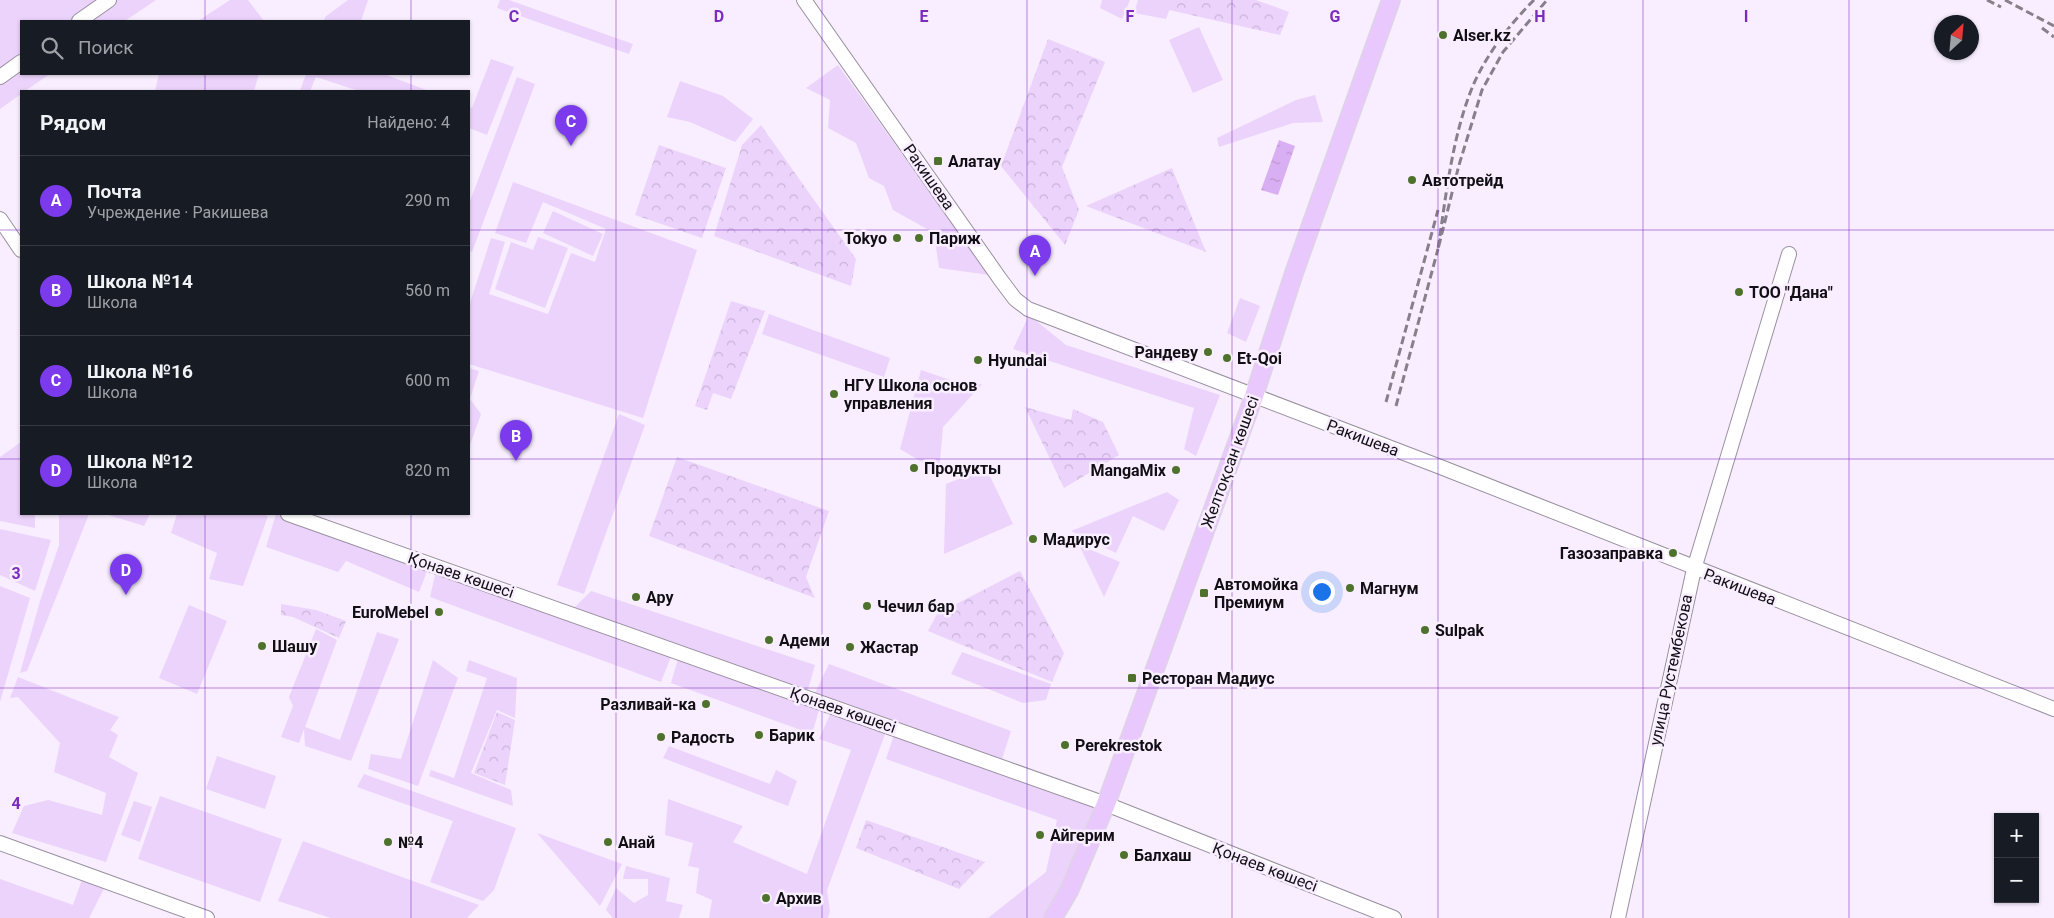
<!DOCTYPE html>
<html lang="ru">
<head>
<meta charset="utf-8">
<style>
  :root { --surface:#171b24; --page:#20242c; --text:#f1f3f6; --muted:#9ea1a6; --line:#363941; --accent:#7c3aed }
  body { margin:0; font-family:Roboto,sans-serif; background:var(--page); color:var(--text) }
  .controls { position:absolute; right:15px; bottom:15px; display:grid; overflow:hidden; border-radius:0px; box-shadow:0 1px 4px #0004 }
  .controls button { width:45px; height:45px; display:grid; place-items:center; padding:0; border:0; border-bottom:1px solid var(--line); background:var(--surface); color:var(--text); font:25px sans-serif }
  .compass { position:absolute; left:1934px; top:15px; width:45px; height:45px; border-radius:50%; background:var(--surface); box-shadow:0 1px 4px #0004; rotate:26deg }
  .you { position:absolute; left:1321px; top:591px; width:18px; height:18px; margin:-12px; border:4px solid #fff; border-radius:50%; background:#1a73e8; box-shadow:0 0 0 8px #1a73e833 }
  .badge { display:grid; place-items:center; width:32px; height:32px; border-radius:50%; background:var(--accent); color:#fff; font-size:16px; font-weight:700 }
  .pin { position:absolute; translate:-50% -41px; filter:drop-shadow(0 1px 2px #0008) }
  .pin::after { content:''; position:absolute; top:26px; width:18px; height:15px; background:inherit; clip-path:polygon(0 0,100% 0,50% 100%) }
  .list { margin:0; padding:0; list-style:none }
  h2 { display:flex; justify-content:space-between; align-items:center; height:65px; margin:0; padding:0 20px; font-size:21px }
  h2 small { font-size:16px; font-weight:400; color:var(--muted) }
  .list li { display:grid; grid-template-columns:32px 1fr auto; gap:15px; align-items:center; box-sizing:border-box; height:90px; padding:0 20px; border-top:1px solid var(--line) }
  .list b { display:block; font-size:19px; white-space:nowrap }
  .list p { margin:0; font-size:16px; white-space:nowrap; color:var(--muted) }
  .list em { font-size:16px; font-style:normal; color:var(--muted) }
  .icon { flex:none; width:28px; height:28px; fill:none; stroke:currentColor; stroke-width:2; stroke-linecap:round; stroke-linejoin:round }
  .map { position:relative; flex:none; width:2054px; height:918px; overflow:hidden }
  .search { position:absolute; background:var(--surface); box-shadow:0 1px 4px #0004; left:20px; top:20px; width:450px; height:55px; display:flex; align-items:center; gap:12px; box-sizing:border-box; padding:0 18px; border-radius:0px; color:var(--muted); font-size:19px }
  .panel { position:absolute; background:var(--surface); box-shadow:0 1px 4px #0004; left:20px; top:90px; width:450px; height:425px; border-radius:0px }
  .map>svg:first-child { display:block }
  .grass { fill:#ecd3fc }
  .park { fill:url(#park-crowns) }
  .water { fill:url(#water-ripples) }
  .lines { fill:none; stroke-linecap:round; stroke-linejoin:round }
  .minor-casing { stroke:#99909f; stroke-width:16 }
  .major-casing { stroke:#d9d9d9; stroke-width:20 }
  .minor { stroke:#fff; stroke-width:14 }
  .major { stroke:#e9c8fd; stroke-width:18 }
  .rail { stroke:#87808b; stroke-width:3; stroke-dasharray:8 4; stroke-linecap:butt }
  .grid { fill:none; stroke:#7b2cbf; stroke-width:1; stroke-opacity:0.55 }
  .poi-dot { fill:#4e722b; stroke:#f8eeff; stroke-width:2 }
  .labels { text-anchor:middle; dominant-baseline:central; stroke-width:5; stroke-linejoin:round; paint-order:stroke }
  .poi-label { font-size:16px; font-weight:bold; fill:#120f14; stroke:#f8eeff; text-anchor:start }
  .street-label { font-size:16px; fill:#120f14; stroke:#f8eeff }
  .grid-label { font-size:16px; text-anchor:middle; font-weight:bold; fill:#7b2cbf; stroke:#f8eeff; stroke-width:5; stroke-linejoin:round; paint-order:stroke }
</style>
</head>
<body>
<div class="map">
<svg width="2054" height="918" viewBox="0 0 2054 918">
  <defs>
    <pattern id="park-crowns" width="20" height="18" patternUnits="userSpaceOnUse" patternTransform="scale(1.25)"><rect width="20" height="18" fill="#ecd3fc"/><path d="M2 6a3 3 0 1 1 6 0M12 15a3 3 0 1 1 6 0" fill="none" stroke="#c9b4d7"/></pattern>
    <pattern id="water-ripples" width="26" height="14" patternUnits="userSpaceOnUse" patternTransform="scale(1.25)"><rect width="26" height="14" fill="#d9aff3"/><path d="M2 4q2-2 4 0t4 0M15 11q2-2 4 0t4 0" fill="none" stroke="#b995cf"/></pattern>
  </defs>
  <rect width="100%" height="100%" fill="#f8eeff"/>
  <g class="grass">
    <path d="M 0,0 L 99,0 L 69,21 L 21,21 L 21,56 L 0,71 Z"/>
    <path d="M 116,0 L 156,0 L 125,21 L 86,21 Z"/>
    <path d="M 230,0 L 248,0 L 264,21 L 198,21 Z"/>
    <path d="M 348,0 L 368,0 L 361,21 L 324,21 L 325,17 Z"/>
    <path d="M 500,0 L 509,0 L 633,44 L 629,54 L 497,8 Z"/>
    <path d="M 1102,0 L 1130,0 L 1122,19 L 1100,8 Z"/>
    <path d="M 1138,0 L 1173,0 L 1166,19 L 1134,13 Z"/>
    <path d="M 1199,27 L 1223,80 L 1193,93 L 1169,40 Z"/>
    <path d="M 491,59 L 514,67 L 487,135 L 469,128 L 469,107 L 472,108 Z"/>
    <path d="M 838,65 L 989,275 L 939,268 L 934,233 L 893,210 L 884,186 L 869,178 L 856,143 L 828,128 L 830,100 L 806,88 Z"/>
    <path d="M 21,67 L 21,74 L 50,74 L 25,91 L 21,91 L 21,94 L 0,109 L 0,82 Z"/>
    <path d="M 159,74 L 259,74 L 254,91 L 155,91 Z"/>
    <path d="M 306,74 L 384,74 L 429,91 L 359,91 L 316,77 L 310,91 L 300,91 Z"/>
    <path d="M 517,77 L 535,84 L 472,252 L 469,251 L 469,204 Z"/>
    <path d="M 680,81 L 723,96 L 753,119 L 735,142 L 690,122 L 667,117 Z"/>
    <path d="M 1315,95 L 1323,122 L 1293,123 L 1219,147 L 1217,138 L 1296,100 Z"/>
    <path d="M 513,182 L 697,250 L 643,418 L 469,364 L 469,306 L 491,238 L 505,242 L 489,294 L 548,314 L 571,253 L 595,262 L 606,229 L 543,202 L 526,243 L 495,233 Z"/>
    <path d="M 553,211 L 603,234 L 593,256 L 543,233 Z"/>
    <path d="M 538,237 L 568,248 L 545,308 L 495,289 L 511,242 L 533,250 Z"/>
    <path d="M 1240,298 L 1260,306 L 1246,342 L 1227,333 Z"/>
    <path d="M 769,314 L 890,358 L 884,377 L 762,334 Z"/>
    <path d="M 1029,315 L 1066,345 L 1220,395 L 1196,456 L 1184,449 L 1194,408 L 1013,349 Z"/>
    <path d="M 469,368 L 479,371 L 470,399 L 481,414 L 469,448 Z"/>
    <path d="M 921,370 L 965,385 L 982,384 L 943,427 L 939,472 L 900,449 Z"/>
    <path d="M 619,414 L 645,425 L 584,594 L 557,585 Z"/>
    <path d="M 21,442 L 21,514 L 35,514 L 35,528 L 0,521 L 0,457 Z"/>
    <path d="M 986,468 L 1013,524 L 944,554 L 946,484 Z"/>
    <path d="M 1167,492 L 1179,500 L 1164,531 L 1133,516 L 1116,553 L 1071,531 Z"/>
    <path d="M 59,514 L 89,514 L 27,671 L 20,673 L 40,601 L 59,545 Z"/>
    <path d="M 105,514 L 150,514 L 144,526 Z"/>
    <path d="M 177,514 L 261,514 L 268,516 L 243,586 L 209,579 L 217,553 L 171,533 Z"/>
    <path d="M 276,514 L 429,566 L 419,592 L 346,561 L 338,572 L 266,547 Z"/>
    <path d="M 0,529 L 51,540 L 35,591 L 0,575 Z"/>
    <path d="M 1079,545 L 1120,562 L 1104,597 Z"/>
    <path d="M 436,571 L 672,654 L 661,682 L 430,597 Z"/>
    <path d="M 0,586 L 30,598 L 0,702 Z"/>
    <path d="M 591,591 L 815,665 L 807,693 L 574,608 Z"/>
    <path d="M 189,605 L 227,621 L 197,694 L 159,678 Z"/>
    <path d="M 316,629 L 337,640 L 305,727 L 340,740 L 377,632 L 399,639 L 351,761 L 305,746 L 304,729 L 299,743 L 281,737 L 293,706 L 289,697 Z"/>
    <path d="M 962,652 L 1051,684 L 1046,700 L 1023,703 L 951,674 Z"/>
    <path d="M 679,655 L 820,706 L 812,734 L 671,683 Z"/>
    <path d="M 433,660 L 458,678 L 418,786 L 368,769 L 371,754 L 401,759 Z"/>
    <path d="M 469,660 L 517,678 L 515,718 L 497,710 L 471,773 L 511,790 L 513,806 L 429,776 L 431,770 L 454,778 L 487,678 L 466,671 Z"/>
    <path d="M 829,664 L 1011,731 L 1001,762 L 814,695 Z"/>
    <path d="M 18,677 L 119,717 L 110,730 L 118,735 L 109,757 L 138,773 L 106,862 L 12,833 L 24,806 L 48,800 L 102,815 L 106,793 L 54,772 L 60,743 L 18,697 L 10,698 Z"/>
    <path d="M 832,710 L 887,729 L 827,890 L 830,911 L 828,918 L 709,918 L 712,900 L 696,893 L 699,868 L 688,866 L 693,843 L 665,835 L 668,799 L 743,826 L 733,842 L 807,874 L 851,750 L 819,739 Z"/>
    <path d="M 895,732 L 1098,809 L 1062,897 L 1043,918 L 988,918 L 1046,872 L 1057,820 L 886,759 Z"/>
    <path d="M 669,746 L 770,784 L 776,770 L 797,781 L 788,806 L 663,758 Z"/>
    <path d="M 217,756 L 276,776 L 265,809 L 206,789 Z"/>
    <path d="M 364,774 L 516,828 L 494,890 L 483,901 L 430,882 L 453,821 L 357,787 Z"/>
    <path d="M 160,796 L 282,839 L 260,902 L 138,859 Z"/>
    <path d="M 134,801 L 152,807 L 140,842 L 121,835 Z"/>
    <path d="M 537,833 L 622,864 L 600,906 Z"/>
    <path d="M 0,837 L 111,875 L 89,918 L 0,918 L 0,879 L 73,905 L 83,877 Z"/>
    <path d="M 303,841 L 479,905 L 467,918 L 331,918 L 278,901 Z"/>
    <path d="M 626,866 L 670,878 L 666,901 L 683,905 L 679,918 L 613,918 L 606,910 L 616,888 L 634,903 L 648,895 L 648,879 L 623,879 Z"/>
  </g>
  <g class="park">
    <path d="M 1173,0 L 1256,0 L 1289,12 L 1280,35 L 1169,10 Z"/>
    <path d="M 1048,39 L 1105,62 L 1062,167 L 1079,210 L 1065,245 L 1001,166 Z"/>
    <path d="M 761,125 L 856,259 L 851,286 L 714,236 L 742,145 Z"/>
    <path d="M 659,145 L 726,168 L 702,238 L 635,215 Z"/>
    <path d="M 1172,168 L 1206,252 L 1086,206 Z"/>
    <path d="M 731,301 L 765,311 L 731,399 L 713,393 L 707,410 L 695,406 Z"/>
    <path d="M 1025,407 L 1071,420 L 1073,409 L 1103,422 L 1119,455 L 1064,488 Z"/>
    <path d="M 677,457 L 829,511 L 806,577 L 815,598 L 649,536 Z"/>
    <path d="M 1020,571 L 1064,653 L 1052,682 L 928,631 L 937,614 Z"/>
    <path d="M 281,604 L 316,610 L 346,621 L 339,638 L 293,617 L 281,615 Z"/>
    <path d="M 497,712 L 515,720 L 505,785 L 474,773 Z"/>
    <path d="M 866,820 L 985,862 L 959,889 L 856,848 Z"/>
  </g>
  <path class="water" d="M 1279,140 L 1295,146 L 1278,195 L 1261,190 Z"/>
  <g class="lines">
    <defs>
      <g id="minor">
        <path d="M 804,0 L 1000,279 L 1015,299 L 1028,309 L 1438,466 L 2054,709"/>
        <path d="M 79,21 L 109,0"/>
        <path d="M 0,77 L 21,62"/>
        <path d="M 0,219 L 21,250"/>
        <path d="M 288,514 L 1106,804 L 1394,918"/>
        <path d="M 0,843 L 207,918"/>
        <path d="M 1618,918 L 1694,569 L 1789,254"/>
      </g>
      <path id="major" d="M 1053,918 L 1069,891 L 1106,804 L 1254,396 L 1294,273 L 1391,0"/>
    </defs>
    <use href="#minor" class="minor-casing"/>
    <use href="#major" class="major-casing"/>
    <use href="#minor" class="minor"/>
    <use href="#major" class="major"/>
    <g class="rail">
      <path d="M 1534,0 C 1510,24 1485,56 1472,88 C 1452,138 1446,195 1438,249 L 1459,165 L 1482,90 L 1503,52 L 1547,0"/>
      <path d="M 1987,0 L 2001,7"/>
      <path d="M 2005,0 L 2054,26"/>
      <path d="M 2042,28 L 2054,37"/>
      <path d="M 1386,402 L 1438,210"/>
      <path d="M 1396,406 L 1438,249"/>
    </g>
  </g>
  <path class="grid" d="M 205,0 L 205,21M 411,0 L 411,21M 616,0 L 616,918M 822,0 L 822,918M 1027,0 L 1027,918M 1232,0 L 1232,918M 1438,0 L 1438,918M 1643,0 L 1643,918M 1849,0 L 1849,918M 205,74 L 205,91M 411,74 L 411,91M 0,230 L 21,230M 469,230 L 2054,230M 0,459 L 21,459M 469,459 L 2054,459M 205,514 L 205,918M 411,514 L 411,918M 0,688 L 2054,688"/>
  <g class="poi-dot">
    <circle cx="1443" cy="35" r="5"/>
    <rect x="933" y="156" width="10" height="10" rx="2.5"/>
    <circle cx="1412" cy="180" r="5"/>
    <circle cx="897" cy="238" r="5"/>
    <circle cx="919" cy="238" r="5"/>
    <circle cx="1739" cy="292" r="5"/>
    <circle cx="1208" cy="352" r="5"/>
    <circle cx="1227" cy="358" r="5"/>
    <circle cx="978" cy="360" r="5"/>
    <circle cx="834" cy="394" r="5"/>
    <circle cx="914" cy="468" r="5"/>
    <circle cx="1176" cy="470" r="5"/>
    <circle cx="1033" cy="539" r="5"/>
    <circle cx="1673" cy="553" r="5"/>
    <circle cx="1350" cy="588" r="5"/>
    <rect x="1199" y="588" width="10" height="10" rx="2.5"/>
    <circle cx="636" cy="597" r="5"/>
    <circle cx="867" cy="606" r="5"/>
    <circle cx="439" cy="612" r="5"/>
    <circle cx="1425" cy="630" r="5"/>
    <circle cx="769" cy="640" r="5"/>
    <circle cx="262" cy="646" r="5"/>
    <circle cx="850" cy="647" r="5"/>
    <rect x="1127" y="673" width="10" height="10" rx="2.5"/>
    <circle cx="706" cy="704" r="5"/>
    <circle cx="759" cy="735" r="5"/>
    <circle cx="661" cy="737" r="5"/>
    <circle cx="1065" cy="745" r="5"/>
    <circle cx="1040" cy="835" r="5"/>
    <circle cx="388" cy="842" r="5"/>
    <circle cx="608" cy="842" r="5"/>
    <circle cx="1124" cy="855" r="5"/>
    <circle cx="766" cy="898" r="5"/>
  </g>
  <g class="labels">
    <g class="poi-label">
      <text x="1453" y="35">Alser.kz</text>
      <text x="948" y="161">Алатау</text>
      <text x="1422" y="180">Автотрейд</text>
      <text x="887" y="238" text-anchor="end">Tokyo</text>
      <text x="929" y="238">Париж</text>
      <text x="1749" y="292">ТОО "Дана"</text>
      <text x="1198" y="352" text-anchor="end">Рандеву</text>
      <text x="1237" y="358">Et-Qoi</text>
      <text x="988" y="360">Hyundai</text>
      <text x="844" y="385">НГУ Школа основ<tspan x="844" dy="18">управления</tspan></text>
      <text x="924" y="468">Продукты</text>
      <text x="1166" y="470" text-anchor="end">MangaMix</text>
      <text x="1043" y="539">Мадирус</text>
      <text x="1663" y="553" text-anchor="end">Газозаправка</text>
      <text x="1214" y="584">Автомойка<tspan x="1214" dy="18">Премиум</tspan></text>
      <text x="1360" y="588">Магнум</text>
      <text x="646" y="597">Ару</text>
      <text x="877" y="606">Чечил бар</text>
      <text x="429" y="612" text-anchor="end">EuroMebel</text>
      <text x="1435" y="630">Sulpak</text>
      <text x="779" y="640">Адеми</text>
      <text x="272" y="646">Шашу</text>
      <text x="860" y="647">Жастар</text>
      <text x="1142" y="678">Ресторан Мадиус</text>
      <text x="696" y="704" text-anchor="end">Разливай-ка</text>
      <text x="769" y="735">Барик</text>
      <text x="671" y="737">Радость</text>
      <text x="1075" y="745">Perekrestok</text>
      <text x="1050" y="835">Айгерим</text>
      <text x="398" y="842">№4</text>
      <text x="618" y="842">Анай</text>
      <text x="1134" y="855">Балхаш</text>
      <text x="776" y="898">Архив</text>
    </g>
    <g class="street-label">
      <text transform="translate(929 177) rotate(55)">Ракишева</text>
      <text transform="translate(1363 438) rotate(21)">Ракишева</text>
      <text transform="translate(1230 462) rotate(-70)">Желтоқсан көшесі</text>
      <text transform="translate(461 575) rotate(19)">Қонаев көшесі</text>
      <text transform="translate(1740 587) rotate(21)">Ракишева</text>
      <text transform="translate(1671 670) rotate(-78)">улица Рустембекова</text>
      <text transform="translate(843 710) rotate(19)">Қонаев көшесі</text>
      <text transform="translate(1265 867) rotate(21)">Қонаев көшесі</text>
    </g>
  </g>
  <g class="grid-label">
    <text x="514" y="22">C</text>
    <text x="719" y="22">D</text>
    <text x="924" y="22">E</text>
    <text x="1130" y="22">F</text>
    <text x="1335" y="22">G</text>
    <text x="1540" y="22">H</text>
    <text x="1746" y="22">I</text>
    <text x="16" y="579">3</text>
    <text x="16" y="809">4</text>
  </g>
</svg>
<div class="controls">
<button>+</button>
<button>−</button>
</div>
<svg class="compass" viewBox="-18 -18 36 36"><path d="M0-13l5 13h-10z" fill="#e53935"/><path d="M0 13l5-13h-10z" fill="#9ea1a6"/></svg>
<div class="you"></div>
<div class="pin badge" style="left:1035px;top:276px">A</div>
<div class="pin badge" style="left:516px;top:461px">B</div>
<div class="pin badge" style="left:571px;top:146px">C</div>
<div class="pin badge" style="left:126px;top:595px">D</div>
<div class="search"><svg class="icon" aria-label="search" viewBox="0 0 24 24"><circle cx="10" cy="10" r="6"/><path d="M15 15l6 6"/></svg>Поиск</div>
<section class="panel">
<h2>Рядом<small>Найдено: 4</small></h2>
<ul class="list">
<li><span class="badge">A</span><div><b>Почта</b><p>Учреждение · Ракишева</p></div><em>290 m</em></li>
<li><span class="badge">B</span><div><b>Школа №14</b><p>Школа</p></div><em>560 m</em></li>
<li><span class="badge">C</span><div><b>Школа №16</b><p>Школа</p></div><em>600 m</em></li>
<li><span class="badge">D</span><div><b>Школа №12</b><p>Школа</p></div><em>820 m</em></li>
</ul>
</section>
</div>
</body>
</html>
